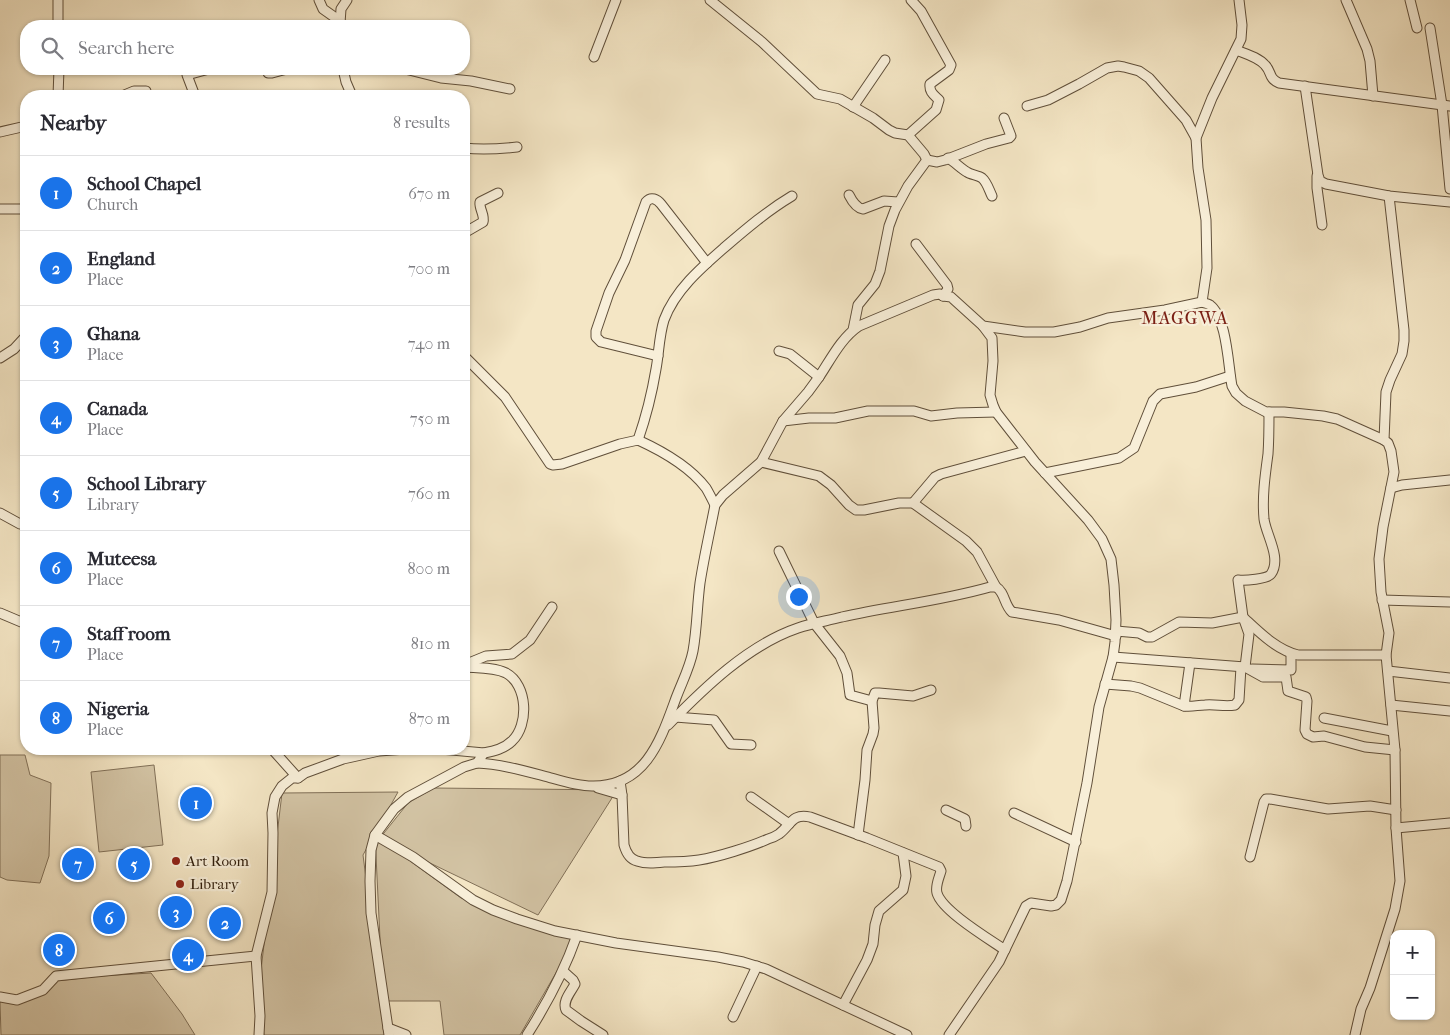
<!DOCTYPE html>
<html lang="en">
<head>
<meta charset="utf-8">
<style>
  :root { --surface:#fff; --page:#f7f7f7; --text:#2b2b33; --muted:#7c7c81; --line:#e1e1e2; --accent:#1a73e8 }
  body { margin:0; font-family:"IM FELL French Canon",serif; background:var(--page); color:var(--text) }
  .controls { position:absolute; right:15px; bottom:15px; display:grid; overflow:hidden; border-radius:10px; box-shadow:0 1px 4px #0004 }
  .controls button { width:45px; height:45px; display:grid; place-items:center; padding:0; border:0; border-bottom:1px solid var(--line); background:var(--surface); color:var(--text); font:25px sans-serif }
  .you { position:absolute; left:798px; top:596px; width:18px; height:18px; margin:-12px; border:4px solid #fff; border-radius:50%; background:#1a73e8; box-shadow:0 0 0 8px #1a73e833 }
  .badge { display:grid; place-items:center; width:32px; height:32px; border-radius:50%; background:var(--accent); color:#fff; font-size:16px; font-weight:700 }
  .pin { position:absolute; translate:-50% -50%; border:2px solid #fff; box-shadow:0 1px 5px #0006 }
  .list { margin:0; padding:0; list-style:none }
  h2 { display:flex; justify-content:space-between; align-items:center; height:65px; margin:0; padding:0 20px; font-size:21px }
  h2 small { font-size:16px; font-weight:400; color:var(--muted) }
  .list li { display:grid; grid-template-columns:32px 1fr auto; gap:15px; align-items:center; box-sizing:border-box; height:75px; padding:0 20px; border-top:1px solid var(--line) }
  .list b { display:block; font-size:19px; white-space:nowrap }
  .list p { margin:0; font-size:16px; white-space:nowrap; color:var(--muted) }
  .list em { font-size:16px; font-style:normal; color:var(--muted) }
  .icon { flex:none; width:28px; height:28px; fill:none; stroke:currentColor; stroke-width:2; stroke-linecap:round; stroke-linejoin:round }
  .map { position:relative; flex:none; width:1450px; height:1035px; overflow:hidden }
  .search { position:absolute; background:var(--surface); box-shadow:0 1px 4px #0004; left:20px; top:20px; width:450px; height:55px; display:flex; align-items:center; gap:12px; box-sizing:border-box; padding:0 18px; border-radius:20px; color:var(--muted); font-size:19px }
  .panel { position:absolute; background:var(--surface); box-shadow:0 1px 4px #0004; left:20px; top:90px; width:450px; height:665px; border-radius:20px }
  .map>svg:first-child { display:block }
  .green { fill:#d3c4a5; stroke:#817058 }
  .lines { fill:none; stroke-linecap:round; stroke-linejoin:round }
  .minor-casing { stroke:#604f3a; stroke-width:11 }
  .minor { stroke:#f8efd9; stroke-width:9 }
  .poi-dot { fill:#8f2418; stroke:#f8efd9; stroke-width:2 }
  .labels { text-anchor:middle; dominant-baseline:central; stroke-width:4.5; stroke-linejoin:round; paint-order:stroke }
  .poi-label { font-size:15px; fill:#2f1d0b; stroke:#f8efd9; text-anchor:start }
  .quarter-label { font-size:18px; letter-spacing:1px; fill:#7a1f14; stroke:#f8efd9 }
</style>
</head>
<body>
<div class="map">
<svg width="1450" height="1035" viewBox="0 0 1450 1035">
  <rect width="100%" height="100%" fill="#f4e6c5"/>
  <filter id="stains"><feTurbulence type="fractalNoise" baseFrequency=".004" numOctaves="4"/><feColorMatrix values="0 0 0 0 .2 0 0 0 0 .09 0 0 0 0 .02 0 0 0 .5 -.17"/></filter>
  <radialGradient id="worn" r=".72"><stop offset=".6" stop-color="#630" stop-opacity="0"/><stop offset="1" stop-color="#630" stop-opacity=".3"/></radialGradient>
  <g class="green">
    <path d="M 0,755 L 25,755 L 30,775 L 51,783 L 49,856 L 40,883 L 7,880 L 0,877 Z"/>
    <path d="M 154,765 L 163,845 L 99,852 L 91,772 Z"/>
    <path d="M 434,788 L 617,790 L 538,915 L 380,839 L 461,898 L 575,940 L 520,1035 L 444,1035 L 440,1001 L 383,1001 L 375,835 L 380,838 L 408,803 Z"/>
    <path d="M 398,792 L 363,855 L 386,1035 L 264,1035 L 258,995 L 282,793 Z"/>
    <path d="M 151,973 L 182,1014 L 195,1035 L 1,1035 L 0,1002 L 33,992 L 56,981 L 100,976 Z"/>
  </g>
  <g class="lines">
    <defs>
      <g id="minor">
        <path d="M 58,0 L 58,26"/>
        <path d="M 319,0 L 323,9 L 340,21"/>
        <path d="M 710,0 L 762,42 L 817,94 L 840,99 L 873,118 L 889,130 L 895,133 L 908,135 L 924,154 L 927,160"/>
        <path d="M 1239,0 L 1242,25 L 1241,39 L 1212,98 L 1196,138 L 1198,168 L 1206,220 L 1207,268 L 1202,302 C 1204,303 1209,304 1210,305 C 1227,318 1228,365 1232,386 L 1236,393 L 1245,401 L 1266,412 L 1284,412 L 1323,416 L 1337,419 L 1384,440"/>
        <path d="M 1346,0 L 1367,49 L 1370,61 L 1373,96"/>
        <path d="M 1410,0 L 1417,28"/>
        <path d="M 340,23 L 341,9 L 347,0"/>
        <path d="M 1430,28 L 1442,105 L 1450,189"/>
        <path d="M 1236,50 C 1246,54 1258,57 1265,65 C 1272,72 1268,78 1279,83 L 1450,106"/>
        <path d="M 594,57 L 616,0"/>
        <path d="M 266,69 L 268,73 L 272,73 L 287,69"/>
        <path d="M 343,69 L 346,82 L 352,96"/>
        <path d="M 405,69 L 441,78 L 471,81 L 510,89"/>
        <path d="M 1305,86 L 1318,175 L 1320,181 L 1326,184 L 1389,196 L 1450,202"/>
        <path d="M 58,96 L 59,69"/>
        <path d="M 122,96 L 134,91 L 146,91"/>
        <path d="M 195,96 L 187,75 L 209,69"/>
        <path d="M 1027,106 L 1048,100 L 1079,84 L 1107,68 L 1118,66 L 1124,67 L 1139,71 L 1149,78 L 1186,120 L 1196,138"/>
        <path d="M 853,107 L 885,60"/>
        <path d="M 0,132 L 26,126"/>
        <path d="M 908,135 L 936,110 L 939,100 C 934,95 929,92 930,84 L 949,70 L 951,65 L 921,11 L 911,0"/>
        <path d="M 464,148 C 482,150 499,149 517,147"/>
        <path d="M 948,158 C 955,162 960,168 967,172 C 971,175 978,175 982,178 C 987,182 989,190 992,196"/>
        <path d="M 927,160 L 937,162 L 945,160 L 986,144 L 1009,138 L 1011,136 L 1004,118"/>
        <path d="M 1317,176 L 1317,188 L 1322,225"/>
        <path d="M 849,195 C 852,201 856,208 863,209 L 884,201 L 898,202"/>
        <path d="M 0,209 L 26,209"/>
        <path d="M 464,233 L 483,222 C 485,215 479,209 480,202 L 498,193"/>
        <path d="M 916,244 L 947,285 L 948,289 L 943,296"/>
        <path d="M 853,330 L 858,305 L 875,284 L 880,271 L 889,226 L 895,210 L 908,186 L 927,160"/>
        <path d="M 779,351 L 790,354 L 819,377 C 831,359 841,338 859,326 L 933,295 L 940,294 L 943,296 L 951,297 L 983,326 L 1025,332 L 1054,332 L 1080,327 L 1108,318 L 1165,310 L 1202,302"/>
        <path d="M 464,356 L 505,397 L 550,464 L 553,465 L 562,464 L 620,444 L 638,440 C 660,450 690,467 706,488 C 709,493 712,499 715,505"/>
        <path d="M 658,356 L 601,342 L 596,337 L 596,331 L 609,293 L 625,260 L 646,202 C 651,196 657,199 661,204 L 707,263"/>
        <path d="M 0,358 L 14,349 L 26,336"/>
        <path d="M 783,421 L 809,418 L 835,418 L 868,411 L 914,411 L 931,416 L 957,413 L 996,412"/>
        <path d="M 638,440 C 646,417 652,393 656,369 C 659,353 659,336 664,320 C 675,290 702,267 725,247 C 746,229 767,211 792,196"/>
        <path d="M 761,462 L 819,476 L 831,485 L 849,505 L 856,510 L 864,510 L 899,503 L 913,503 L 966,541 L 977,552 L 996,587"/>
        <path d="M 1045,473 L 1119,458 L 1134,448 L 1153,401 L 1160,394 L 1196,387 L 1230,376"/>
        <path d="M 1391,488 L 1402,485 L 1450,480"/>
        <path d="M 913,503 L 935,477 L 941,474 L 1026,451"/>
        <path d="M 0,513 L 20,524 L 26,524"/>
        <path d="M 779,551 L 814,623 L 840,656 L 847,673 L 850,695 L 872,701"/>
        <path d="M 1382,600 L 1450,602"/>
        <path d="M 0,613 L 26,624"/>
        <path d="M 1245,619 C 1260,633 1277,650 1298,655 L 1386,655"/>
        <path d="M 1116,631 L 1139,633 L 1147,637 L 1152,637 L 1179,622 L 1212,623 L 1243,617"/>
        <path d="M 1113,657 L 1245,667 L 1263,677 L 1286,677 L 1288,691 L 1306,697 L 1307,701 L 1305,730 L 1307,734 L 1313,737 L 1324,736 L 1365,747 L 1395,750"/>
        <path d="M 464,665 L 486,656 L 512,654 L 530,640 L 552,607"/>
        <path d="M 1245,667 L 1249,634 L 1243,617 L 1238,580 C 1244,581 1268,579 1271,574 C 1282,558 1266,535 1264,519 C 1262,497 1265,476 1268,454 C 1269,440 1269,426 1269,412"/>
        <path d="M 1252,669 L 1291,670 L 1291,654"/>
        <path d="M 1388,671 L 1450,678"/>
        <path d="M 1105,684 L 1131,686 L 1140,688 L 1184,706 C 1192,707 1198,705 1205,705 C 1216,704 1225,707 1235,705 L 1239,700 L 1241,667"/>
        <path d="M 1391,705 L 1450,711"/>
        <path d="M 1184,706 L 1190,663"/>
        <path d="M 675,717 L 714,720 L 731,744 L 751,745"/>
        <path d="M 1324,718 L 1392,731"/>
        <path d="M 668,725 C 704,688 748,645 798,628 C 812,623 827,621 842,617 C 891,606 941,601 990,587 L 996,587 C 1005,592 1004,605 1012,612 L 1059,620 L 1116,636"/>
        <path d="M 272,749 L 298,778"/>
        <path d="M 441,749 L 484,753"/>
        <path d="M 477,763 C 501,764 525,771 548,777 C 562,781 577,786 592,786 C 646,787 661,739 676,698 C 682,682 690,667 693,651 C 697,629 697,606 700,583 C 704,557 710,531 715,505 L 723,495 L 761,462 L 783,421 L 808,392 L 819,377"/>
        <path d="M 620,781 L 622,795 L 624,845 C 626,852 629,859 637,861 C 646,864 655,863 664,862 C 675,862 687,862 699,860 C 718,857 750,847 768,839 C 772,838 776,836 779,834 C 791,825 792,813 810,817 L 867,838 L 939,867 L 941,871 C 939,878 935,886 937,893 C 942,911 989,939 1005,950"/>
        <path d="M 598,788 L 622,795"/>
        <path d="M 751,797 L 789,824"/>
        <path d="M 946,810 L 965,819 L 966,826"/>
        <path d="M 1014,813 L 1076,842"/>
        <path d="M 1396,828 L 1450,823"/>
        <path d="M 375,835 L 413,857 L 473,900 L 493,910 L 517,919 L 555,931 L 616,943 L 718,957 L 743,962 L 766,969 L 907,1035"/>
        <path d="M 858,835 L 865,780 L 867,750 L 873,734 L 874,728 L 872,701 L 875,693 L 879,693 L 913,696 L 931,690"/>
        <path d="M 1250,857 L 1264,802 L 1266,799 L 1270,799 L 1328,809 L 1370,806 L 1396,810"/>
        <path d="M 563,971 L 573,980 L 575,984 C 571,992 562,1001 566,1010 L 581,1021 L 603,1035"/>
        <path d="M 0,997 L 17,1000 L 43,990 L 56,976 L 256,956"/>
        <path d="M 843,1005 L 867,960 L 873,944 L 875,925 L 879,911 L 903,890 L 906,876 L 903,853"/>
        <path d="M 733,1017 L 757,966"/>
        <path d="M 388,1028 L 406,1035"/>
        <path d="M 259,1035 L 260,1016 L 256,956 L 272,892 L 273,833 L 272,813 L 275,797 L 282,786 L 292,778 L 298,778 L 305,773 L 343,759 L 379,751 L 406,749"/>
        <path d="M 389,1035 L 371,913 L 370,881 L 371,850 L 375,835 L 394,809 L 408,797 L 464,767 L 477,763 L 484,753 C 494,751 504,749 512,741 C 529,725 528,685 506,673 C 494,667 477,668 464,667"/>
        <path d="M 527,1035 C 548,1002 564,972 577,935"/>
        <path d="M 949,1035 L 999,962 L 1026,906 L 1031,903 L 1051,906 L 1056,905 L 1061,900 L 1067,881 L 1087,783 L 1099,707 L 1113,657 L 1115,642 L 1116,620 L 1114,585 L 1111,559 L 1102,539 L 1088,520 L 1035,462 L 996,412 L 993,405 L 990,395 L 993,361 L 992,338 L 983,326"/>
        <path d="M 1355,1035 L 1361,1009 L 1370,988 L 1395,909 L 1400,881 L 1396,828 L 1395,750 L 1386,655 L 1389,633 L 1381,592 L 1379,559 L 1383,527 L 1394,472 L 1391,451 L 1388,443 L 1384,440 L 1386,392 L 1390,380 L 1402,354 L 1404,341 L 1404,330 L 1389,196"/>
      </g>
    </defs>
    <use href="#minor" class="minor-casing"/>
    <use href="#minor" class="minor"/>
  </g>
  <g class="poi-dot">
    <circle cx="176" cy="861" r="5"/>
    <circle cx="180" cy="884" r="5"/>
  </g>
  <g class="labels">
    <g class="poi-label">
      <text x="186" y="861">Art Room</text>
      <text x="190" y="884">Library</text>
    </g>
    <g class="quarter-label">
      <text x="1185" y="318">MAGGWA</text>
    </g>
  </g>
  <rect width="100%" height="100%" filter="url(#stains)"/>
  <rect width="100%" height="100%" fill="url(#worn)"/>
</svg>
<div class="controls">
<button>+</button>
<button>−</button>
</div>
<div class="you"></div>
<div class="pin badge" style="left:196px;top:803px">1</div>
<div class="pin badge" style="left:225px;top:923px">2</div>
<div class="pin badge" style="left:176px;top:912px">3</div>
<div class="pin badge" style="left:188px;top:955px">4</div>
<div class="pin badge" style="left:134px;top:864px">5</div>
<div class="pin badge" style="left:109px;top:918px">6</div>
<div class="pin badge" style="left:78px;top:864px">7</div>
<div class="pin badge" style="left:59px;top:950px">8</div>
<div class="search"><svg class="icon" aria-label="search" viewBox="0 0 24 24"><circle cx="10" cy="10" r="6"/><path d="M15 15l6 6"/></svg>Search here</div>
<section class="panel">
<h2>Nearby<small>8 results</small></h2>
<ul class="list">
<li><span class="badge">1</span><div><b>School Chapel</b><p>Church</p></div><em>670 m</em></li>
<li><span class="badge">2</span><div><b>England</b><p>Place</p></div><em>700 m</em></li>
<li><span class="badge">3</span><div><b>Ghana</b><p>Place</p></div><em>740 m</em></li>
<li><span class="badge">4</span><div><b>Canada</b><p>Place</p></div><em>750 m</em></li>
<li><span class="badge">5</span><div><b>School Library</b><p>Library</p></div><em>760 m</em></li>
<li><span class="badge">6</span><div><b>Muteesa</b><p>Place</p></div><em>800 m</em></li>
<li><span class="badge">7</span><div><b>Staff room</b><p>Place</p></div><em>810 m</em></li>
<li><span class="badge">8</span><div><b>Nigeria</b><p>Place</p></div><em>870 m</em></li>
</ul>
</section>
</div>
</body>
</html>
